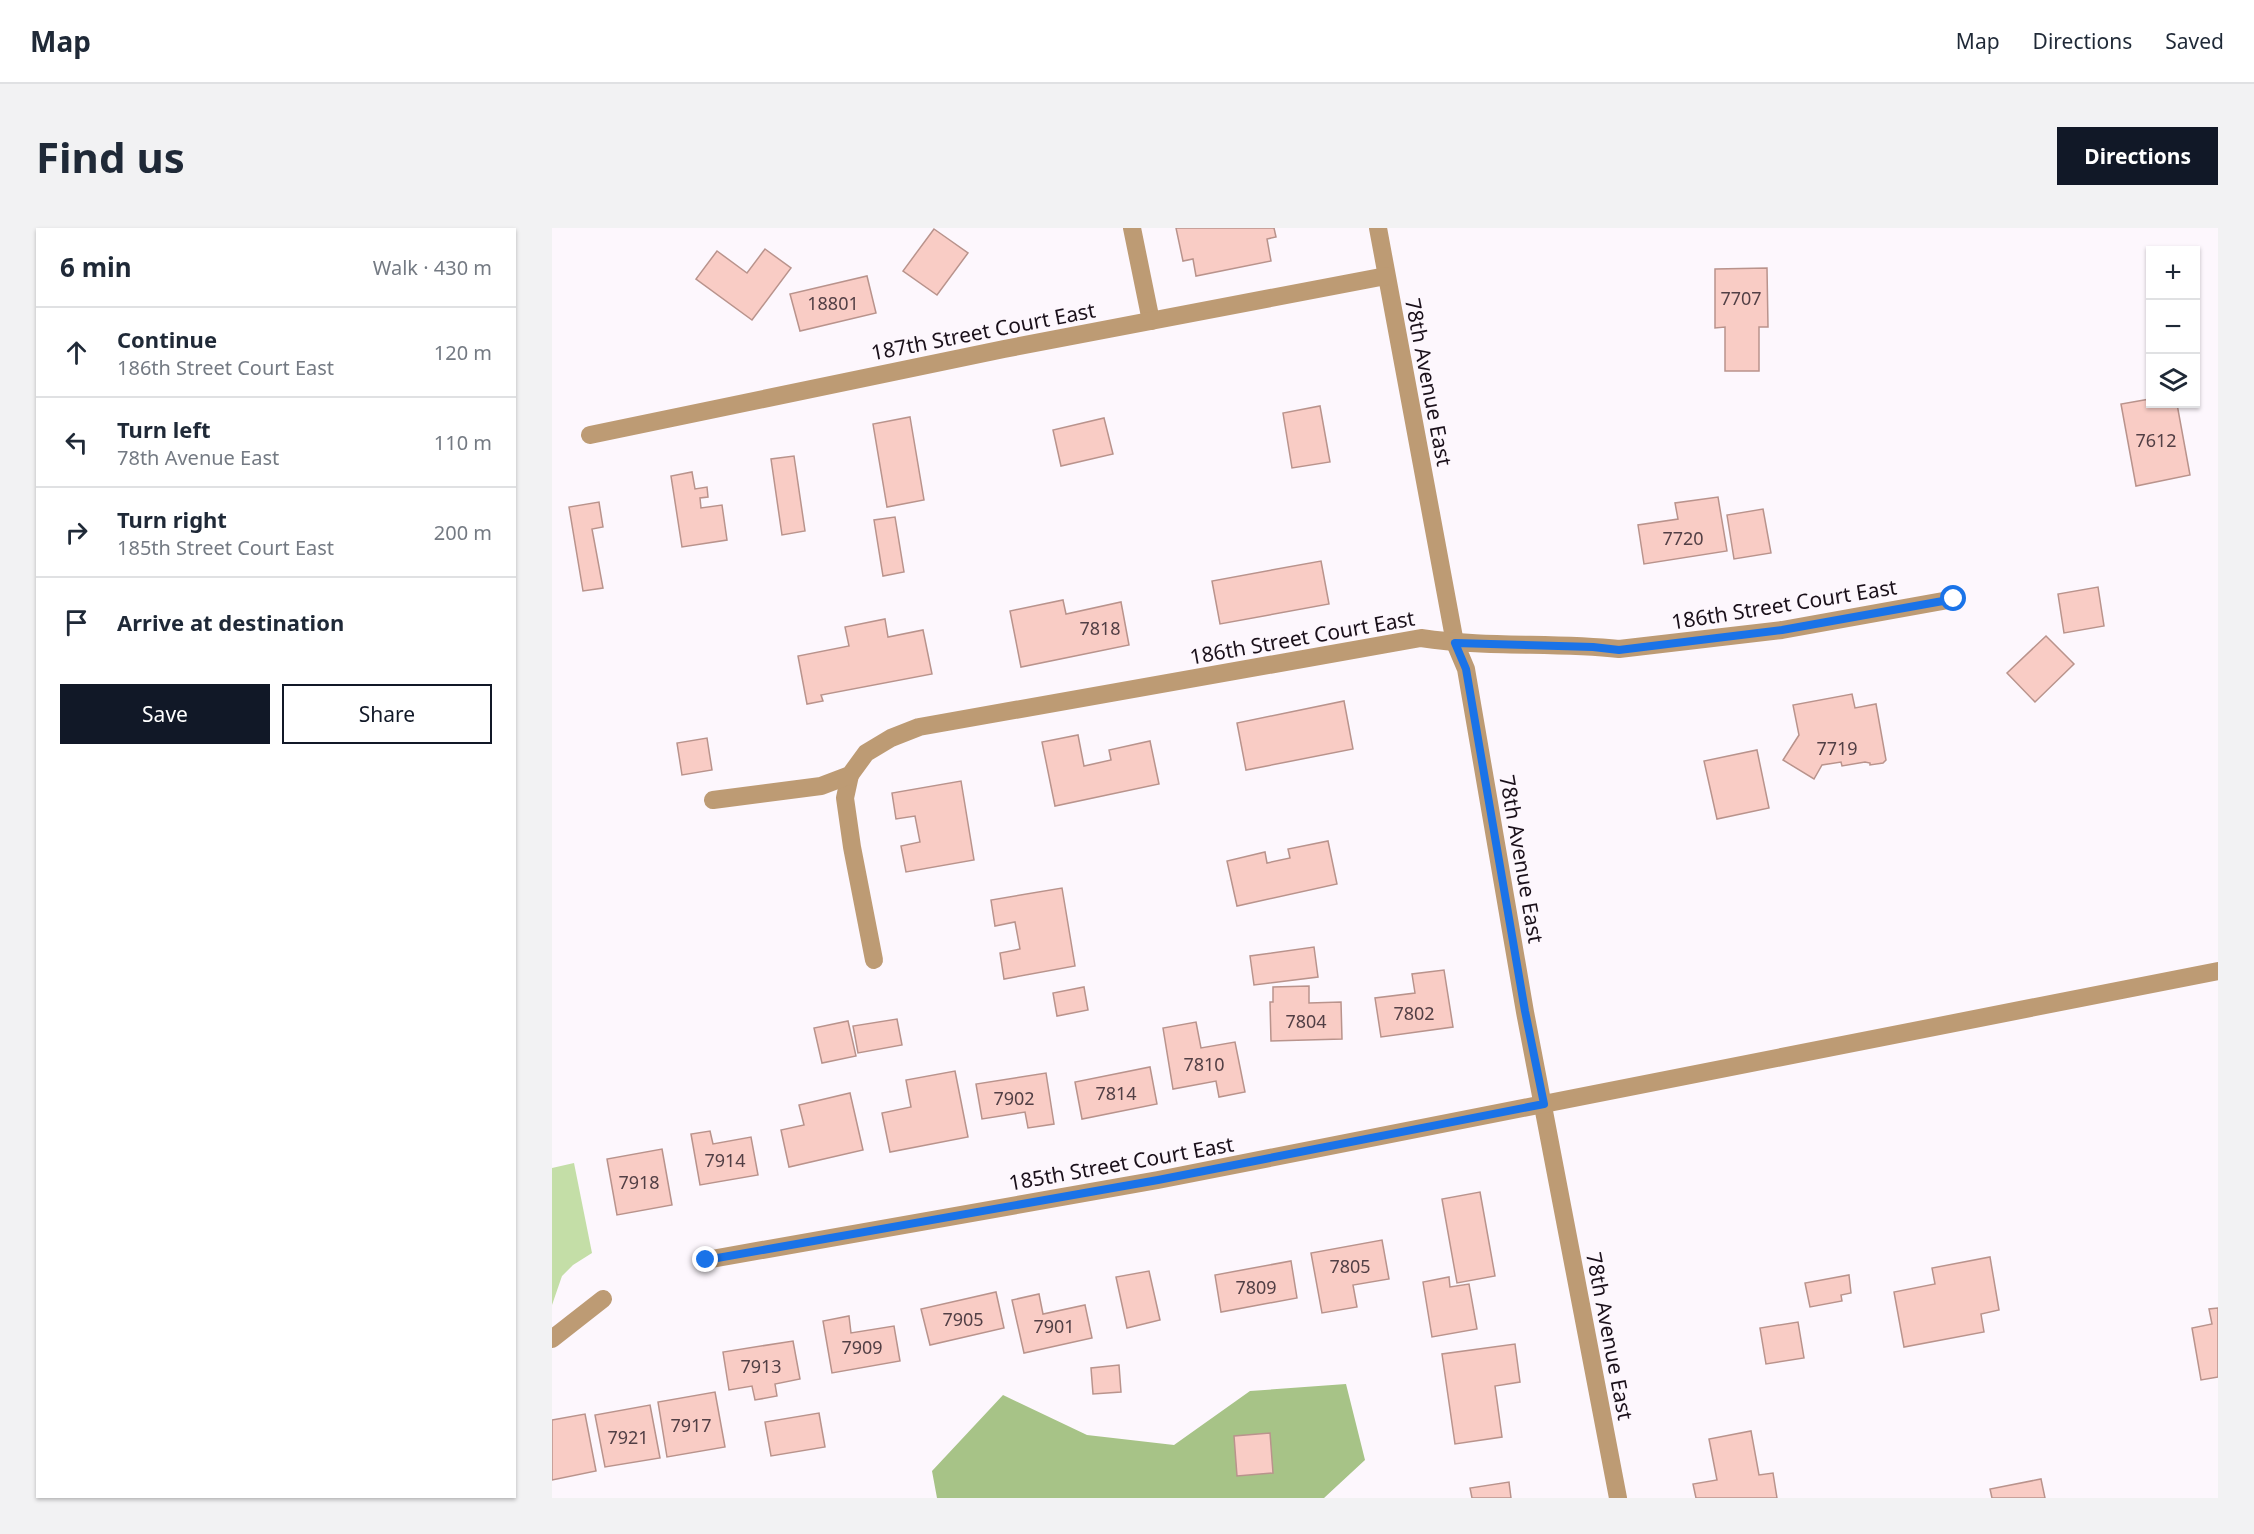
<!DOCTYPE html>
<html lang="en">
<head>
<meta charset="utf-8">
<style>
  :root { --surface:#fff; --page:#f2f2f3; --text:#1f2937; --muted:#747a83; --line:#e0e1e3; --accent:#111827 }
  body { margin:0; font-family:"Noto Sans",sans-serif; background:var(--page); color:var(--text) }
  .controls { position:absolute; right:18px; top:18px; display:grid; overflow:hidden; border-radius:0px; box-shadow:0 2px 4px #0004 }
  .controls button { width:54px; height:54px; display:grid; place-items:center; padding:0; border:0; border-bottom:2px solid var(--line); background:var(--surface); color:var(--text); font:30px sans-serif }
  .stop { position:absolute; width:18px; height:18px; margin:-14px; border:4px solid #1a73e8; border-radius:50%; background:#fff }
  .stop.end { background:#1a73e8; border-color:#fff; box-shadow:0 2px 6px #0008 }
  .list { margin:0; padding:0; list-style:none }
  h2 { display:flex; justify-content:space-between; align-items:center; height:78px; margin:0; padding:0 24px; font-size:26px }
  h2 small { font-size:20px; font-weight:400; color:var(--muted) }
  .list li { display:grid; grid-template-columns:39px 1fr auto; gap:18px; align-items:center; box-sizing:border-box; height:90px; padding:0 24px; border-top:2px solid var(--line) }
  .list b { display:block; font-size:22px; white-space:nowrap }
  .list p { margin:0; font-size:20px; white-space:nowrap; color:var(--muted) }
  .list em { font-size:20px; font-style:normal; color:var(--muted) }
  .actions { display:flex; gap:12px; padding:18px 24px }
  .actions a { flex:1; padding:14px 0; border:2px solid var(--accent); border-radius:0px; text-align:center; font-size:21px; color:var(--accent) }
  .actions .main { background:var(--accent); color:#fff }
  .icon { flex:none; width:33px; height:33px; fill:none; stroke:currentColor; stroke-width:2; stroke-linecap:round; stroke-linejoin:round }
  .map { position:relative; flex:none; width:1666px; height:1270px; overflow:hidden; border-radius:0px }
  header { display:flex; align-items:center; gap:36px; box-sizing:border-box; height:84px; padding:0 30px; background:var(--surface); border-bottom:2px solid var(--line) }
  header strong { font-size:28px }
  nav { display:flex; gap:33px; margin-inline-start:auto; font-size:21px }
  .intro { display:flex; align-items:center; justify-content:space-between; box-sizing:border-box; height:144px; padding:0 36px }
  h1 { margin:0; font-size:42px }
  .button { padding:15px 27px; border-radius:0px; background:var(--accent); color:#fff; font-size:21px; font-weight:700 }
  main { display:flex; gap:36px; padding:0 36px }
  aside { flex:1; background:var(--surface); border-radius:0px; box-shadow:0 2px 4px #0004 }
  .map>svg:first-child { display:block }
  .green { fill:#c4dea7 }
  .forest { fill:#a7c387 }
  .building { fill:#f9ccc5; stroke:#b9938c; stroke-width:1.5 }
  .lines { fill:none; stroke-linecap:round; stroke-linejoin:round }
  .minor { stroke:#bd9b74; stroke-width:18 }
  .route { stroke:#1a73e8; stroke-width:8 }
  .labels { text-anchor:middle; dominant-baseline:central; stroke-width:4.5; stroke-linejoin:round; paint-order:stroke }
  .number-label { font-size:18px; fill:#523f45 }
  .street-label { font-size:21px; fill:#1a101a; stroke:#fdf7fd }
</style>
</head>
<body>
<header>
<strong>Map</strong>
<nav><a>Map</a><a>Directions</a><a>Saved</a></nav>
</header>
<div class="intro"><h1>Find us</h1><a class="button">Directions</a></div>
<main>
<aside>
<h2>6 min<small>Walk · 430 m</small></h2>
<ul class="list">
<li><svg class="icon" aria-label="ahead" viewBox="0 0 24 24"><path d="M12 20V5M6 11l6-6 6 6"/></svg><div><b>Continue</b><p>186th Street Court East</p></div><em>120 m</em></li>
<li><svg class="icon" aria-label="left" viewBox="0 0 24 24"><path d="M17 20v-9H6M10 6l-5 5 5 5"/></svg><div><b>Turn left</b><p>78th Avenue East</p></div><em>110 m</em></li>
<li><svg class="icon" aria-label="right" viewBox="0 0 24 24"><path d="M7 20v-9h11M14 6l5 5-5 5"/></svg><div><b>Turn right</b><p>185th Street Court East</p></div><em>200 m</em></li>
<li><svg class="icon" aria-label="arrive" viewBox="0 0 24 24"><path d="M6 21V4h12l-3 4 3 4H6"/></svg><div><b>Arrive at destination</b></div></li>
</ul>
<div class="actions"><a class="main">Save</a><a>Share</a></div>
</aside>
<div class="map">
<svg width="1666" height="1270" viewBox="0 0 1666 1270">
  <rect width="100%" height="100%" fill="#fdf7fd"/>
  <path class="green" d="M 22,935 L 40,1025 L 21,1037 L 10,1048 L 0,1077 L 0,940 Z"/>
  <path class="forest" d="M 794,1156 L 813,1232 L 772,1270 L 385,1270 L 380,1243 L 451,1167 L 535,1207 L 622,1217 L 698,1163 Z"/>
  <g class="building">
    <path d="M 624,0 L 722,0 L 724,9 L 715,11 L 719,33 L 644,48 L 641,31 L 631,33 Z"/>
    <path d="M 382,1 L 416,25 L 385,67 L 351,43 Z"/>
    <path d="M 213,21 L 239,40 L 200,92 L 144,51 L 165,23 L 195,45 Z"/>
    <path d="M 1215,40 L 1216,99 L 1207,99 L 1207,143 L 1173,143 L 1173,99 L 1163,100 L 1163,41 Z"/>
    <path d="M 315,48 L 324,85 L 248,103 L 238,66 Z"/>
    <path d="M 1598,171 L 1598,176 L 1625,176 L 1638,247 L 1584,258 L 1569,176 Z"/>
    <path d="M 768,178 L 778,234 L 740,240 L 731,185 Z"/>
    <path d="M 358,189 L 372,272 L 335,279 L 321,196 Z"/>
    <path d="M 552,190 L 561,226 L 509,238 L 501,202 Z"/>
    <path d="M 242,228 L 253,303 L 230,307 L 219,231 Z"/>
    <path d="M 140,244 L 143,261 L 155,259 L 156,269 L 148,270 L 149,280 L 170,277 L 175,312 L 130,319 L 119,248 Z"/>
    <path d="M 1166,269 L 1175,323 L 1092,336 L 1086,297 L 1126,291 L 1123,275 Z"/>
    <path d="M 47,274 L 51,299 L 40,301 L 51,360 L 31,363 L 17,279 Z"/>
    <path d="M 1211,281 L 1219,325 L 1182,331 L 1175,287 Z"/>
    <path d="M 343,289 L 352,344 L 331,348 L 322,292 Z"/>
    <path d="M 769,333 L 777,376 L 668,396 L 660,353 Z"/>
    <path d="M 1546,359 L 1552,398 L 1512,405 L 1506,366 Z"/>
    <path d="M 511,372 L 514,386 L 569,374 L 577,417 L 469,439 L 458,383 Z"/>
    <path d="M 333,391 L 336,409 L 371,402 L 380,446 L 269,467 L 271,473 L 255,476 L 246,428 L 297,418 L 293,399 Z"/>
    <path d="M 1494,408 L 1522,436 L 1483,474 L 1455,445 Z"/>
    <path d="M 1300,466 L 1303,480 L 1324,476 L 1334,532 L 1331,535 L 1318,537 L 1318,535 L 1313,534 L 1290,538 L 1289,534 L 1270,537 L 1262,551 L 1231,532 L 1247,507 L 1241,477 Z"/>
    <path d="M 792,473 L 801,521 L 694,542 L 685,495 Z"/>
    <path d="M 526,507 L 532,538 L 559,532 L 557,522 L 598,513 L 607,556 L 503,578 L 490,514 Z"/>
    <path d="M 155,510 L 160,542 L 130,547 L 125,515 Z"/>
    <path d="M 1205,522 L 1217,580 L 1165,591 L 1152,533 Z"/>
    <path d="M 409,553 L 422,632 L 354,644 L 349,618 L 368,614 L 363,588 L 344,591 L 340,565 Z"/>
    <path d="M 776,613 L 785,656 L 685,678 L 675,633 L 713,624 L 715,635 L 738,630 L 736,621 Z"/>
    <path d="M 510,660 L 523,738 L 452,751 L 448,725 L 468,721 L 463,694 L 443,698 L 439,672 Z"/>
    <path d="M 762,719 L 766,749 L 702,757 L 698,728 Z"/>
    <path d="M 892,742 L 901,799 L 829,809 L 823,770 L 863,765 L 860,746 Z"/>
    <path d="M 757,758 L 757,775 L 789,774 L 790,811 L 719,813 L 718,774 L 721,774 L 721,759 Z"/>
    <path d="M 532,759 L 536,782 L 505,788 L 501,765 Z"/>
    <path d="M 345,791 L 350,817 L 306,825 L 301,798 Z"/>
    <path d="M 296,793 L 304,828 L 270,835 L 262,800 Z"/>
    <path d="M 644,794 L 649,820 L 683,814 L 693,864 L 667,869 L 664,853 L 621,861 L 611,800 Z"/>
    <path d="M 598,839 L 605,876 L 530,891 L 523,854 Z"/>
    <path d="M 403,843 L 416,909 L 338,924 L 330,885 L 359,879 L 354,852 Z"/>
    <path d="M 494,845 L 502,896 L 476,900 L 473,884 L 430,891 L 424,856 Z"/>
    <path d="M 298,865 L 311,922 L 237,939 L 229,902 L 252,897 L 247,877 Z"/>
    <path d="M 158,903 L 161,916 L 199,909 L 206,947 L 148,957 L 139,906 Z"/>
    <path d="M 110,921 L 120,977 L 65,987 L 55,931 Z"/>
    <path d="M 928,964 L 943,1048 L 905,1055 L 890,971 Z"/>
    <path d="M 830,1012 L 837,1051 L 801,1057 L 805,1079 L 770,1085 L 759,1025 Z"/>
    <path d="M 1438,1029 L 1447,1082 L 1429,1086 L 1432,1104 L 1352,1119 L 1342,1064 L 1383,1056 L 1380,1040 Z"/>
    <path d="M 739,1033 L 745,1070 L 669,1084 L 663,1047 Z"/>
    <path d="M 597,1043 L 608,1092 L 575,1100 L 564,1049 Z"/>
    <path d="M 1297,1047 L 1299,1065 L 1289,1067 L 1290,1073 L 1258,1079 L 1253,1055 Z"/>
    <path d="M 897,1049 L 898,1059 L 917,1056 L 925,1101 L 880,1109 L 871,1054 Z"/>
    <path d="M 444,1064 L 452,1100 L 378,1117 L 369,1081 Z"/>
    <path d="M 487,1066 L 491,1086 L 533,1077 L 540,1110 L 472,1125 L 460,1072 Z"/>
    <path d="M 1666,1080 L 1666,1149 L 1649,1152 L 1640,1100 L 1660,1096 L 1657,1081 Z"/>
    <path d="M 297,1088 L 299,1105 L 342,1098 L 348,1133 L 280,1145 L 271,1093 Z"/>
    <path d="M 1246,1094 L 1252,1130 L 1214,1136 L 1208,1100 Z"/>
    <path d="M 241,1113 L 248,1151 L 223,1156 L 225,1168 L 203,1172 L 200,1158 L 177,1162 L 171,1124 Z"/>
    <path d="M 963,1116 L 968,1154 L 943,1158 L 950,1209 L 903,1216 L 890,1126 Z"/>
    <path d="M 567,1137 L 569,1164 L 541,1166 L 539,1140 Z"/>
    <path d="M 163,1164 L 173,1219 L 115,1229 L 106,1174 Z"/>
    <path d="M 98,1177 L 108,1230 L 53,1239 L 43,1187 Z"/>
    <path d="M 267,1185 L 273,1219 L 219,1228 L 213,1194 Z"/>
    <path d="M 33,1186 L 44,1243 L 0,1252 L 0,1192 Z"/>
    <path d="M 1199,1203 L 1207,1247 L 1221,1245 L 1225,1270 L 1144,1270 L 1141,1256 L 1165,1252 L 1157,1211 Z"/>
    <path d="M 718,1205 L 721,1245 L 685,1248 L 682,1208 Z"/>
    <path d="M 1489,1251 L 1493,1270 L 1440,1270 L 1438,1261 Z"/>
    <path d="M 957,1254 L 959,1270 L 920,1270 L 918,1260 Z"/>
  </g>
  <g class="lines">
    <g class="minor">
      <path d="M 580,0 L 599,93"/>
      <path d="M 826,0 L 903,415 L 914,441 L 973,784 L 1066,1270"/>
      <path d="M 38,207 L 452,121 L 834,48"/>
      <path d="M 298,547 L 293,570 L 300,619 L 322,732"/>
      <path d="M 161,572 L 269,558 L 298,547 L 314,525 L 339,510 L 367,499 L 869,410 C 935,420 1001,414 1067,421 L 1230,402 L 1402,371"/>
      <path d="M 154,1032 L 606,952 L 1666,743"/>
      <path d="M 0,1111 L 51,1071"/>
    </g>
  </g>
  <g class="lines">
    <path class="route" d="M 154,1032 L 606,952 L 992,876 L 973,783 L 914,441 L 903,415 L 1041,419 L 1067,422 L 1230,402 L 1402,371"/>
  </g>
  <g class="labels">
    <g class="number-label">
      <text x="1189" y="70">7707</text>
      <text x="281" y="75">18801</text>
      <text x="1604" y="212">7612</text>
      <text x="1131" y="310">7720</text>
      <text x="548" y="400">7818</text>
      <text x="1285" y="520">7719</text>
      <text x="862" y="785">7802</text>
      <text x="754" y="793">7804</text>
      <text x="652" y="836">7810</text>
      <text x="564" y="865">7814</text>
      <text x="462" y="870">7902</text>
      <text x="173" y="932">7914</text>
      <text x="87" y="954">7918</text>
      <text x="798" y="1038">7805</text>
      <text x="704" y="1059">7809</text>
      <text x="411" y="1091">7905</text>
      <text x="502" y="1098">7901</text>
      <text x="310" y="1119">7909</text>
      <text x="209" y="1138">7913</text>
      <text x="139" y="1197">7917</text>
      <text x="76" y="1209">7921</text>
    </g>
    <g class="street-label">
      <text transform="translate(431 103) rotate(-11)">187th Street Court East</text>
      <text transform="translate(877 154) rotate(79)">78th Avenue East</text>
      <text transform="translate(1232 376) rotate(-9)">186th Street Court East</text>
      <text transform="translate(750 409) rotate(-10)">186th Street Court East</text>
      <text transform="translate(970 631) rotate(80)">78th Avenue East</text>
      <text transform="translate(569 935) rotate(-10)">185th Street Court East</text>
      <text transform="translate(1058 1108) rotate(79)">78th Avenue East</text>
    </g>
  </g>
</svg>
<div class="controls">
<button>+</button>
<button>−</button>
<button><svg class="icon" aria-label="layers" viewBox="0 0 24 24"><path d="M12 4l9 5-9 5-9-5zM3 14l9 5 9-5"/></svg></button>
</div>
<div class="stop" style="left:1402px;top:371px"></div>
<div class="stop end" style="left:154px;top:1032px"></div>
</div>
</main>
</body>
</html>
